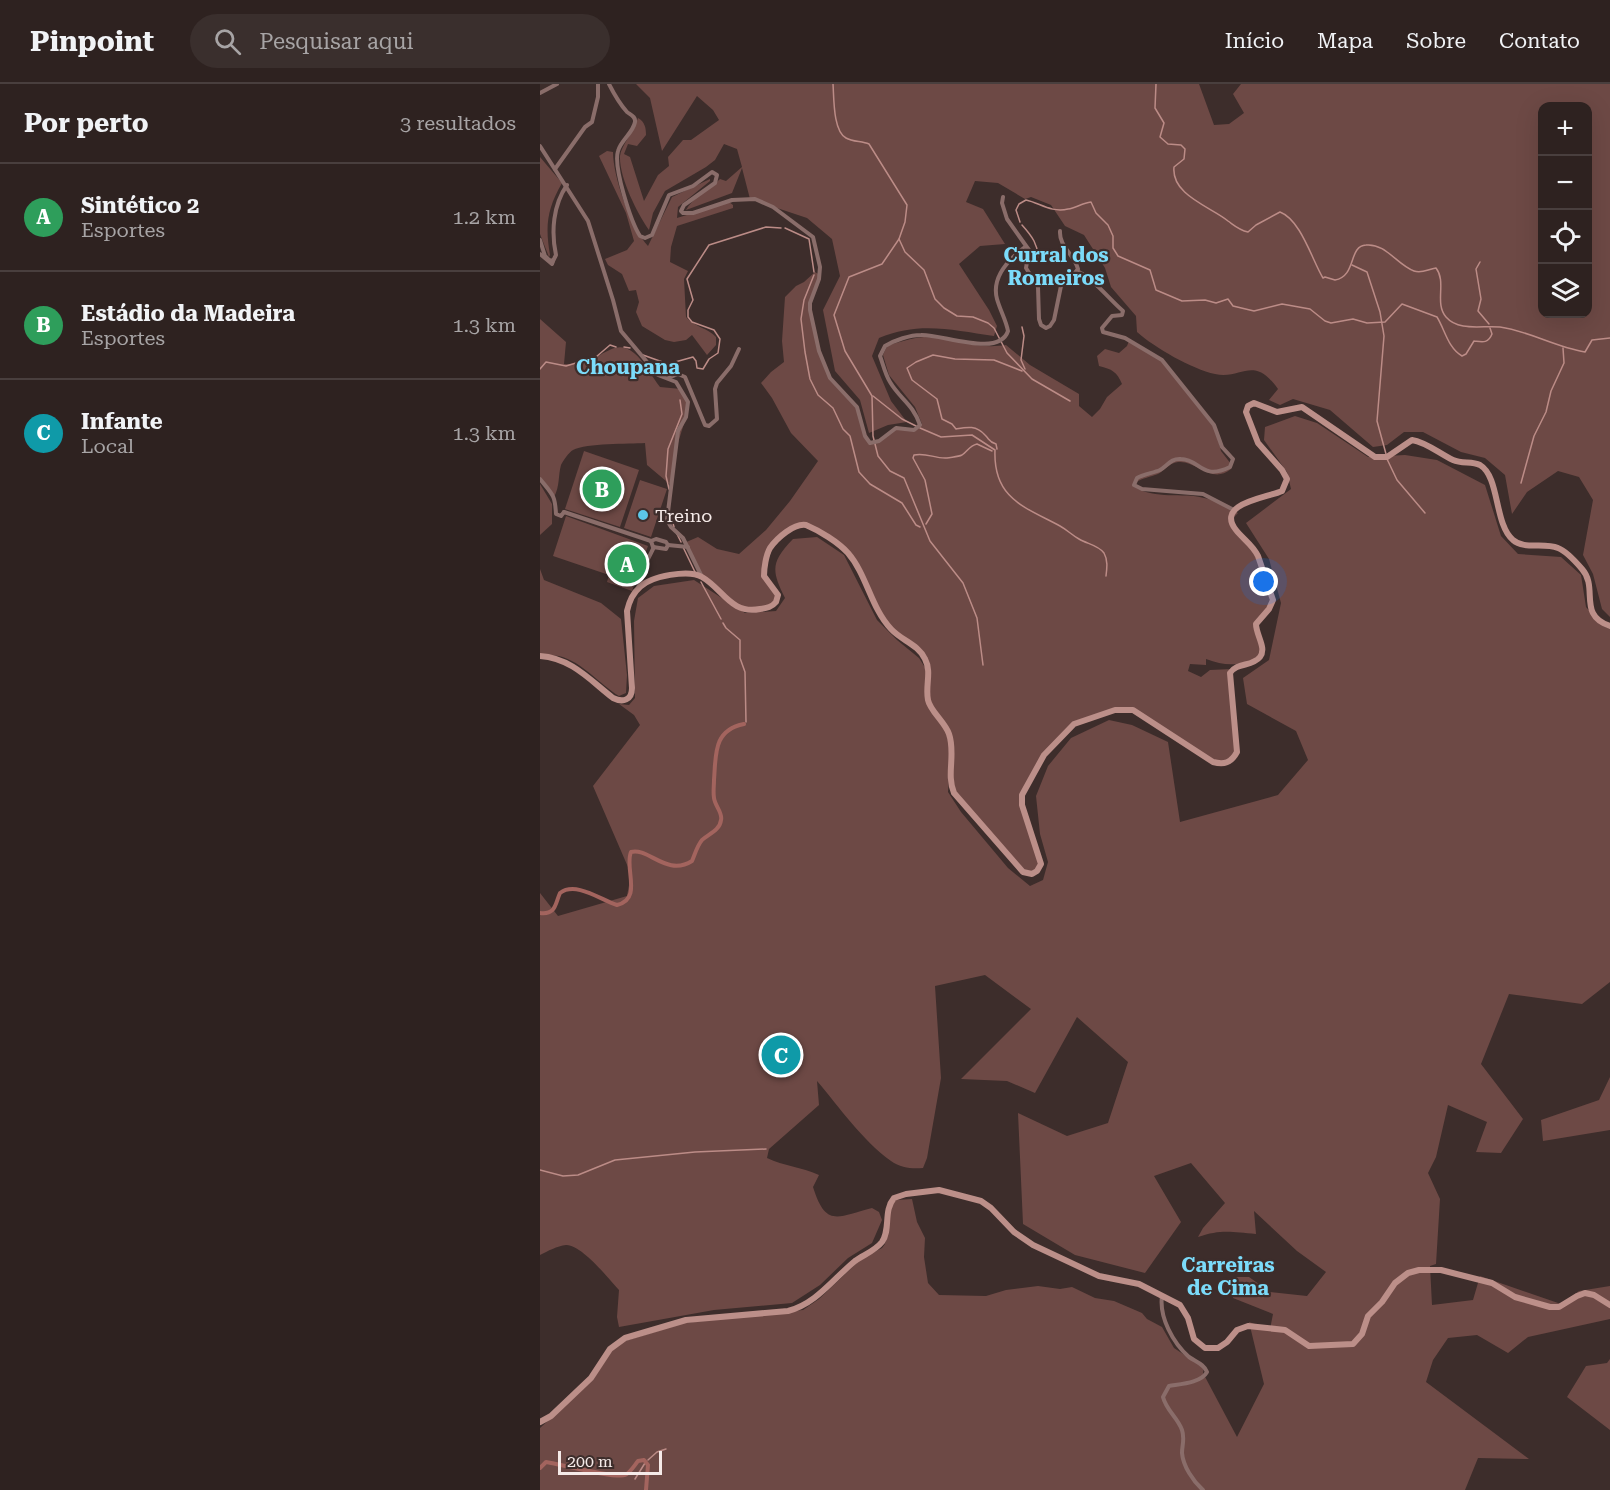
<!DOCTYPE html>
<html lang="pt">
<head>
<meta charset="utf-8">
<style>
  :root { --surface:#2e2220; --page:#3a2f2d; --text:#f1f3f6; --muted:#a7a4a5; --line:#493f3e; --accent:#ea580c }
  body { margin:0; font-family:"Roboto Serif",serif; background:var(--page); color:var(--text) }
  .controls { position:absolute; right:18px; top:18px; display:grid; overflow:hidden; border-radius:12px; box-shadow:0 6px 24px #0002 }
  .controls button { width:54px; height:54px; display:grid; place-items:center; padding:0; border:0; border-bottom:2px solid var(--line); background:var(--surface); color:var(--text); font:30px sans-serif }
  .scale { position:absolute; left:18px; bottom:15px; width:104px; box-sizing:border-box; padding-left:6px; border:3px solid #f5eae8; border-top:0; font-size:16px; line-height:21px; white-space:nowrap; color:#f5eae8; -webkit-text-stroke:4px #3d2d2b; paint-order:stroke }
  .you { position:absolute; left:724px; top:498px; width:21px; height:21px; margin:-15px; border:4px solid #fff; border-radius:50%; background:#1a73e8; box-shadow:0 0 0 9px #1a73e833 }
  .badge { display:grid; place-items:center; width:39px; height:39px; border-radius:50%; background:var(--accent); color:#fff; font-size:20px; font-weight:700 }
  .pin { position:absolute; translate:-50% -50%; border:3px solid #fff; box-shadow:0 2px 6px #0006 }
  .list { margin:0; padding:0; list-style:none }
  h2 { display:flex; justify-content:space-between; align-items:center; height:78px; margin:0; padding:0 24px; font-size:26px }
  h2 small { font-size:20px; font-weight:400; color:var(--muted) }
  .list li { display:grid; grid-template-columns:39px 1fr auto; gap:18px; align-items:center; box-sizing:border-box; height:108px; padding:0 24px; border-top:2px solid var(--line) }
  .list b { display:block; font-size:22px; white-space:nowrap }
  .list p { margin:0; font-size:20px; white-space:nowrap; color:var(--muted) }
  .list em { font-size:20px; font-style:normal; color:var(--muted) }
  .icon { flex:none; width:33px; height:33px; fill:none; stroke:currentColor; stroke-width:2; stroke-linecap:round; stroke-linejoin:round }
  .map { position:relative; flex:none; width:1070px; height:1406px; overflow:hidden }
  header { display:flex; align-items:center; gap:36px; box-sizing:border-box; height:84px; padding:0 30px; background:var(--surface); border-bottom:2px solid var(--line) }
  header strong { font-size:28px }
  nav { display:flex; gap:33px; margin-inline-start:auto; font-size:21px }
  .search { width:420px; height:54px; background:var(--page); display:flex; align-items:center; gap:15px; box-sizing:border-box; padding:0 21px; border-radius:33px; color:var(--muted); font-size:22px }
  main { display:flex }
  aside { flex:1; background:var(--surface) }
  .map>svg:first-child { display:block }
  .green { fill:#6d4945; fill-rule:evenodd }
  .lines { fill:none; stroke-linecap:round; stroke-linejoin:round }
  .stream { stroke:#bc8c87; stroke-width:1.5 }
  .canal { stroke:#a3645e; stroke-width:4 }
  .minor { stroke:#8a6d6a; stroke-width:4 }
  .secondary { stroke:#bc8f89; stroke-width:6 }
  .poi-dot { fill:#5cc7e8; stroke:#3d2d2b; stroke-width:2 }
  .labels { text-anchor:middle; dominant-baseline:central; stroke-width:4.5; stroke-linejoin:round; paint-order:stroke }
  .poi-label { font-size:18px; fill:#f5eae8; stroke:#3d2d2b; text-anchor:start }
  .neighbourhood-label { font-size:20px; font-weight:bold; fill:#7bdbfa; stroke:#3d2d2b }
</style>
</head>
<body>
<header>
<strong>Pinpoint</strong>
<div class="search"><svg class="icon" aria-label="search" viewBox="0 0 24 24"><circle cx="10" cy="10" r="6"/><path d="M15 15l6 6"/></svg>Pesquisar aqui</div>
<nav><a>Início</a><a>Mapa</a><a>Sobre</a><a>Contato</a></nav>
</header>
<main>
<aside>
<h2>Por perto<small>3 resultados</small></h2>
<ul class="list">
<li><span class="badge" style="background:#2e9e5b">A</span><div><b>Sintético 2</b><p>Esportes</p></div><em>1.2 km</em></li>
<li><span class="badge" style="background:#2e9e5b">B</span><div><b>Estádio da Madeira</b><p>Esportes</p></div><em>1.3 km</em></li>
<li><span class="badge" style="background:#0f9aa8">C</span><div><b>Infante</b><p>Local</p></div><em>1.3 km</em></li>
</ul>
</aside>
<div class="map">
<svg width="1070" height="1406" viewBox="0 0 1070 1406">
  <rect width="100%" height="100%" fill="#3d2d2b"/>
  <g class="green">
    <path d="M 96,0 L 659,0 L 674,41 L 689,40 L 704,29 L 693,10 L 701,0 L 1070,0 L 1070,533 L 1062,525 L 1053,490 L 1043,471 L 1053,416 L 1039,393 L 1018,387 L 987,408 L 972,430 L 965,391 L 945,374 L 921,368 L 883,348 L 864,348 L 847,361 L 833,363 L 790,326 L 753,315 L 740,321 L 729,316 L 738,305 C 713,270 702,296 675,290 C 652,285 615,264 597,248 L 596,232 L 571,203 L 565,184 L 544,151 L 525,142 L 511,121 L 491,113 L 485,115 L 458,99 L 435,97 L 426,118 L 443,125 L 465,160 L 440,162 L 419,180 L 449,226 L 457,242 L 454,252 C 413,246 379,237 339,254 L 332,272 L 351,317 L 367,338 L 348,341 L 329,349 L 320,316 L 295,287 L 283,226 L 300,192 L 292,155 L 267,134 L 210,115 L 202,84 L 192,109 L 146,126 C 152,114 170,105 180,95 L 186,97 L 202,83 L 197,65 L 184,60 L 175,76 L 166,83 L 125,107 L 113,129 L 109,146 C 97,129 79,93 80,72 C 81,62 94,47 98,34 C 105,38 106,44 106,51 L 97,62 L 88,60 L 84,70 L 90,73 L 104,117 L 118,91 L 129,82 L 128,73 L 143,56 L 151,56 L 179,36 L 173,26 L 157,12 L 122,67 L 110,14 ZM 1002,22 L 1048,22 L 1048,230 L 1002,230 Z"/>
    <path d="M 67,67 L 73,68 C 73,93 91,144 108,162 L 132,113 L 170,95 L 170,97 L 138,123 L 137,134 L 189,118 L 193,121 L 193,124 L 137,142 L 131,163 L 130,178 L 148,187 L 144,195 L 146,233 C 154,243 168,244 176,253 L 176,261 L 167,271 L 152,251 L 146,256 L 134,258 L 125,256 L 102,242 L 96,228 L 99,218 L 96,206 L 89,207 L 82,190 L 68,181 L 65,175 L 87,166 L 94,157 L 86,129 L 59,72 Z"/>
    <path d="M 0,73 L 22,99 C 7,125 5,142 10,171 L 9,173 L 0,150 Z"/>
    <path d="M 275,188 L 280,191 L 270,218 L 279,267 L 290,294 L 317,323 L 325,352 L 333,360 L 356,344 L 372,346 L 382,340 L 375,323 L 349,291 L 343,271 L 347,262 C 359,258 371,254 384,253 C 413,253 434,266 466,261 L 490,281 L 539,310 L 539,322 L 552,333 L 560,325 L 567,313 L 582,300 C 577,288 572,285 559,282 L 557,272 L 565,265 L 579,269 L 587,262 L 589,257 L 624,278 L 675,343 L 681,367 L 691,380 L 691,385 C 671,401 657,376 638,378 C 629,379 625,386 618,390 C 610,393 603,394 596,398 L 595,403 C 615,416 642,408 664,414 C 676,416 687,424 698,429 L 692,435 L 693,440 L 715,466 L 733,516 L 718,535 L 721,572 C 701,582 687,583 666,575 L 666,581 L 650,580 L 648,587 L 661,593 L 670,586 L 692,585 L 697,665 L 689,678 L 673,678 L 602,632 L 581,625 L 546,636 L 524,649 L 504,671 L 482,716 L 499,775 L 497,787 L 483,788 L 414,709 L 411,668 L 408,708 L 421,728 L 468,784 L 490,802 L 503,796 L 508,778 L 500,750 L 496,712 L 508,682 L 531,654 L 569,636 L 592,641 L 628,658 L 640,738 L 738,711 L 768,676 L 756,647 L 707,620 L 703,594 L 729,576 L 741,519 L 729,475 L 706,439 L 751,405 L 747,388 L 724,356 L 725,343 L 755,332 L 777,339 L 828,373 L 865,371 L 897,376 L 945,401 L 961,452 L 978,470 L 1021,473 L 1041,491 L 1046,523 L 1063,542 L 1070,545 L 1070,898 L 1042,920 L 969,910 L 941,980 L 983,1035 L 961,1069 L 936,1068 L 947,1038 L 908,1021 L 896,1073 L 888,1089 L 900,1115 L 896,1180 L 890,1182 L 892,1221 L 933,1216 L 940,1192 L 1021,1220 L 1039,1207 L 1070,1202 L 1070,1235 L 988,1253 L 968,1269 L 937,1251 L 908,1254 L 893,1276 L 886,1298 L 989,1375 L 938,1374 L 925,1406 L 0,1406 L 0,1344 L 53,1296 L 73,1265 L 82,1258 L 144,1239 L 263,1226 L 279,1215 L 321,1175 L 342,1164 L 345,1160 L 350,1124 L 356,1116 L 372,1115 L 377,1138 L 385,1154 L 384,1173 L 388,1199 L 399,1211 L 446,1212 L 466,1206 L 498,1202 L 520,1205 L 532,1203 L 555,1214 L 574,1217 L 602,1229 L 607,1235 L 622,1243 L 634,1264 L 664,1284 L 663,1289 L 697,1353 L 724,1300 L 709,1238 L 730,1245 L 733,1230 L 693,1214 L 694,1193 L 709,1193 L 730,1208 L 767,1212 L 786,1188 L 757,1167 L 714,1127 L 716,1150 C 692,1148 681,1145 658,1153 L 663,1144 L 685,1119 L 651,1079 L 614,1092 L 641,1138 L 605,1189 L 535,1171 L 483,1140 L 478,1029 L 527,1052 L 568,1039 L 588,978 L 537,933 L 495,1009 L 467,997 L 421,995 L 491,925 L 445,891 L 395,902 L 401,994 L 387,1074 L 383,1084 C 372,1085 361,1084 351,1077 C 322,1056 300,1024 277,997 L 279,1021 L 229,1065 L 227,1074 C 244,1082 261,1083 279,1091 L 273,1103 C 286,1144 297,1133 332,1124 L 339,1128 L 342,1136 L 332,1159 L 308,1174 L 280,1201 L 252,1219 L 174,1226 L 79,1243 L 77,1233 L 79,1206 C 69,1195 41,1160 26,1161 C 17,1162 8,1167 0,1171 L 0,809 L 18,832 L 87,812 L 91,790 L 53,702 L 100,641 L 94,631 L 79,620 L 89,621 L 95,614 L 94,537 L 98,514 L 114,502 L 154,496 L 205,529 L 236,527 L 245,514 C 231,486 231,478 253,455 L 277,453 L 304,471 L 337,536 L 357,556 L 379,574 L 388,588 L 385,573 L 351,545 L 314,478 L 303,465 L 278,448 L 259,440 L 234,459 L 223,490 L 235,506 L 236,518 L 214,526 L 195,521 L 162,493 L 144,459 L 158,453 L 177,465 L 199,470 L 226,446 L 250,417 L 278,377 L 251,349 L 232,314 L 221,299 L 231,288 L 244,278 L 242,257 L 245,213 L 256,202 L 264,198 Z"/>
    <path d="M 0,235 L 26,258 L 24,280 C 36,281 50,277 60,271 C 73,264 81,259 94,269 C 104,277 112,293 120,303 L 141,305 L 148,318 L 146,333 L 133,375 L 132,402 L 107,381 L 105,359 C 88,360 47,359 33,366 C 29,368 23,377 21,381 C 18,392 20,402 14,413 L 0,395 Z"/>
    <path d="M 44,367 L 99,386 L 80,443 L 25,425 Z"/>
    <path d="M 100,396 L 127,405 L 111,453 L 84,444 Z"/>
    <path d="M 0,400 L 12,420 L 12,440 L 0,451 Z"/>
    <path d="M 26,432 L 108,462 L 92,507 L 67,498 L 69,491 L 13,472 Z"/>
    <path d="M 0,485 L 4,496 L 61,519 L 81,535 L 87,591 L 86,609 L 79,612 C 59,600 43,578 19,572 C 13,571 6,571 0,571 Z"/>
    <path d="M 1070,993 L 1070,1046 L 1003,1057 L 1001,1036 L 1059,1016 Z"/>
    <path d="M 1070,1275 L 1070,1346 L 1027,1313 L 1046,1282 L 1067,1279 Z"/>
  </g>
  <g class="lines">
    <g class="stream">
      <path d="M 293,0 C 294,14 293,47 306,54 C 313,58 322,57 329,60 L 367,121 L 365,138 L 359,155 L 365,168 L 384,186 L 395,215 L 404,224 L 417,232 L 433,233 L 448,239 L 454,244 L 467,269 L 492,295 L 530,317"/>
      <path d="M 616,0 L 615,24 L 624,39 L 620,53 L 628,60 L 641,61 L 645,65 L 644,75 L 634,83 C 631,111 671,123 688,137 C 695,142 699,146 708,148 L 716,141 L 740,128 C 761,136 772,176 783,194 L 785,193 L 795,196 C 817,192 808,162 826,161 C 846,159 857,181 874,187 C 882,190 888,185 896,184 C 907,198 894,219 906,233 C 919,248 943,241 960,243 C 989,247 1015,263 1045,268 L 1052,256 L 1070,254"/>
      <path d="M 480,138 L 476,126 L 479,120 L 486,116 C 500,119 511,129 528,125 C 536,124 542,119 551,118 L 556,129 L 568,141 L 573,152 L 573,164 L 578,172 L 610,186 L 616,206 L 642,217 L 665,216 L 676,219 L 688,215 L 693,222 L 714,227 L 742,220 L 770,225 L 785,237 L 791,239 L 813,235 L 827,239 L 845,238 L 862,220 L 897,233 C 905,246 908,264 922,272 L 926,270 L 934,257 C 942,258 948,260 952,250 L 950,244"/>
      <path d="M 482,141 C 491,151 500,162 497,176"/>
      <path d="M 245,144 L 269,155 L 274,188"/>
      <path d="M 359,155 L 342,180 L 309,193 L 294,231 L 305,267 L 332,312 L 333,352 L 338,372 L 350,387 L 364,394 L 390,457 L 423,499 L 437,534 L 443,581"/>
      <path d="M 940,178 L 936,185 L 941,215 L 938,227 L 949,240"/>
      <path d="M 812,181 L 827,188 L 840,228 L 844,252 L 837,337 L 846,370"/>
      <path d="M 274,191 L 264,216 L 261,235 L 265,268 L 270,295 L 278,311 L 293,324 L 303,345 L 310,352 L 319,388 L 330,400 L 362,419 L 376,441 L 380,443"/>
      <path d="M 482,243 L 484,252 L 481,276 L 485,285"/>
      <path d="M 84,263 L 90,264"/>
      <path d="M 103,271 L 128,280 L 153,273 L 156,277 L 157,284 L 163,285 L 169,275 L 178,269 L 180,255 L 174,246 L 152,238 L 148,233 L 148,226 L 153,216 L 147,195 L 169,161 L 226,143 L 241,144"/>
      <path d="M 0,285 L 6,278 L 26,282 L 56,273 L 70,261 L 76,263"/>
      <path d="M 333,312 L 362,335 L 376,342"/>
      <path d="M 380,344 L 401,353 L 432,351 L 455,366 C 453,415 485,423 520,442 C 527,446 532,451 539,455 C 547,460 558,461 564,469 C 568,476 567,484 566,492"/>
      <path d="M 457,365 L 456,360 C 449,358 450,356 445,351 C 436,341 427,343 416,345 L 412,340 L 402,335 L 397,315 L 372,296 L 367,284 L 376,278 L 393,271 L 415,275 L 454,276 L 482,287"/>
      <path d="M 847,375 L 857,396 L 885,429"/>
      <path d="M 981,399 L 994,352 L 1006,328 L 1011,307 L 1024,279 L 1023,264"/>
      <path d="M 129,405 L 126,392 L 128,365 L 142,330 L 140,316"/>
      <path d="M 130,428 L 134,443"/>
      <path d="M 386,440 L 392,430 L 385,396 L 373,374 L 374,371 C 386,368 395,375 407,374 C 411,373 418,373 422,371 C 428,367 429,362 437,360 L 452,367"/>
      <path d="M 137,450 L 141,458"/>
      <path d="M 143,463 L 155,488"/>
      <path d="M 161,498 L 181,535"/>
      <path d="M 183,539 L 186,544 L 200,556 L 200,574 L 205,588 L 206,638"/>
      <path d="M 0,1086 L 23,1092 L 38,1091 L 75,1076 L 155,1068 L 226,1065"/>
      <path d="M 108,1376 L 117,1368 L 126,1365"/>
      <path d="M 95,1395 L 105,1379"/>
    </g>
    <g class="canal">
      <path d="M 0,829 C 16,831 15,820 20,809 C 36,797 61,816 77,821 C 103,815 84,784 91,768 C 108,763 127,793 152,777 C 155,770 157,762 162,756 C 169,750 180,746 181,736 C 183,729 175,722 174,714 C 173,708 174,702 174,696 C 176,671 173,646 204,640"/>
      <path d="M 0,1384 L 6,1378 C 19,1380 77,1395 85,1391 C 90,1389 94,1382 98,1377 L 104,1376 L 108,1381 L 106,1406"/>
    </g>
    <g class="minor">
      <path d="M 69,0 C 74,10 80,20 87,28 C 91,31 96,33 95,38 C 93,49 81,56 78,67 C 73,83 91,138 100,152 L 105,154 L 112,151 L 129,111 L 153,102 L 172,88 L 177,91 L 175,99 L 144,121 L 141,127 L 143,129 L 153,129 L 192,116 L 215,115 L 233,123 L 273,153 L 280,183 L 279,195 L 270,219 L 270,226 L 279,267 L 290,294 L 317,323 L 325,352 L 330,359 L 339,357 L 356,344 L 374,346 L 380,341 C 373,320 360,315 350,298 C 345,290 343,280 340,272 L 345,262 C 355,256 370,251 381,251 C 402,250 459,274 468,247 C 466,236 460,226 457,215 C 451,193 469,175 485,163"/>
      <path d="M 0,9 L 17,0"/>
      <path d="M 0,62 L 48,137 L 73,216 L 81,247 L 118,291 L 136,298 L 148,318 L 146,333 L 138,347 L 127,436 L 131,443 L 143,454 L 162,493"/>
      <path d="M 15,85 L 45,43 L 52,38 L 58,13 L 58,0"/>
      <path d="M 463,113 L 462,119 L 467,135 L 489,166 L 486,184 L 498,203 L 499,235 L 501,241 L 506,244 L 510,242 L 514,236 L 522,197 L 534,190 L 538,185 C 534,170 519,163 520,147"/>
      <path d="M 0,156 L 5,172 L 9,176 L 13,177 L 16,171 C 11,148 13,121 27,101"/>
      <path d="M 0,170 L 12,180 L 13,177"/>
      <path d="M 537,187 C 555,196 568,214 583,227 L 582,231 L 572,232 L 562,244 L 563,248 L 585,254 L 622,276 L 674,341 L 682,363 L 693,375 L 690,383 C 661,397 660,375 641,375 C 631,374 627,382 620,386 C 613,389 604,390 597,394 L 594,401 L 602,405 L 663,410 L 694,426"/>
      <path d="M 128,294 L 138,290 L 145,293 L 165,341 L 169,342 L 177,335 L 175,305 L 177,299 L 191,282 L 199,265"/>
      <path d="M 0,395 C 13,411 15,411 16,430 L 21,432 L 24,428"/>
      <path d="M 24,428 L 111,457"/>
      <path d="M 111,457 L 113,463 L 126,465 L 128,461"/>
      <path d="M 111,457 L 116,455 L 126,458 L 128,461"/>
      <path d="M 128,461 L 148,463"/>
      <path d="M 98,504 L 104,483 L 114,463"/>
      <path d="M 622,1212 C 619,1233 633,1259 649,1273 C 656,1278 664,1280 667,1288 C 661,1299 640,1300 629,1302 L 623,1313 C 626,1326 638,1334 642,1346 C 645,1355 642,1361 642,1369 C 643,1382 653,1397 663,1406"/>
    </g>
    <g class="secondary">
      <path d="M 0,572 C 31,574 50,596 73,614 C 83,619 92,616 92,604 L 87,527 C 89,518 93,509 100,503 C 111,492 149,485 162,493 C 183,505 191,531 220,525 C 227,524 232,523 236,518 L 238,511 L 224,492 C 224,484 226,471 230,464 C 237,454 254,439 266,441 C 280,447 298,458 308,469 C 327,491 331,524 351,545 C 362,557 378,560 385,575 C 392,588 385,602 388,616 C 390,627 405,638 409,650 C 416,670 406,690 414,709 L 483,788 L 492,790 L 497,787 L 501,780 L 482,721 L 482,711 L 504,671 L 534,640 L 575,626 L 593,626 L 673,678 C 684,681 691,679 697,668 L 690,589 C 697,578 712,583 720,573 C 727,564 716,551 716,540 L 729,525 L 733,516 L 718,472 C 713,461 703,455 696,446 C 675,419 727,414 742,407 L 747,395 L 742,386 L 718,359 L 706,328 L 708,322 L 714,319 L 737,328 L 762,323 L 835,373 L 847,373 L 872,356 C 886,358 900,370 913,376 C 922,380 932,377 940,381 C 960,393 954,440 973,456 C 984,466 1004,458 1018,464 C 1026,467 1036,478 1042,485 C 1059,504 1037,531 1070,542"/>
      <path d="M 0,1338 L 11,1332 L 51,1294 L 70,1265 L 85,1254 L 146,1236 L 248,1227 C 276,1220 293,1195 315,1177 C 323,1171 335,1167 342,1158 C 351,1145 343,1127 354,1114 L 366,1110 L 399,1106 L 441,1117 L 451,1124 L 474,1148 L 493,1161 L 559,1192 L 599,1200 L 640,1221 L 648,1234 L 654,1255 L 665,1264 L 678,1264 L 687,1258 L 697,1246 L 708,1242 L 745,1246 L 769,1262 L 813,1260 L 822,1250 L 828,1232 L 842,1218 L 855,1199 L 868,1189 L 879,1186 L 901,1186 L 952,1199 L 975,1213 L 1010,1223 L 1019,1223 L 1037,1212 L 1045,1209 L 1054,1211 L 1070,1221"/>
    </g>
  </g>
  <circle class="poi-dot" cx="103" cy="431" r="6"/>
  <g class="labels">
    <g class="poi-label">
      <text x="115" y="431">Treino</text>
    </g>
    <g class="neighbourhood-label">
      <text x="516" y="171">Curral dos<tspan x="516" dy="23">Romeiros</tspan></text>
      <text x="88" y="283">Choupana</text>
      <text x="688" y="1181">Carreiras<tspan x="688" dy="23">de Cima</tspan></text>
    </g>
  </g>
</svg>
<div class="controls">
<button>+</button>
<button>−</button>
<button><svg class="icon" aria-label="locate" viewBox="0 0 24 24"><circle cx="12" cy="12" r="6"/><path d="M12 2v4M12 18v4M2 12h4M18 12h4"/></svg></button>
<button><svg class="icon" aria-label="layers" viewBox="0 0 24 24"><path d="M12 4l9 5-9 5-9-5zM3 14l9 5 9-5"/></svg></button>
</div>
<div class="scale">200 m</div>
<div class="you"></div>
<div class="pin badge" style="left:87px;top:480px;background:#2e9e5b">A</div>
<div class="pin badge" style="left:62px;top:405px;background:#2e9e5b">B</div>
<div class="pin badge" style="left:241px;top:971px;background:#0f9aa8">C</div>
</div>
</main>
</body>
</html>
